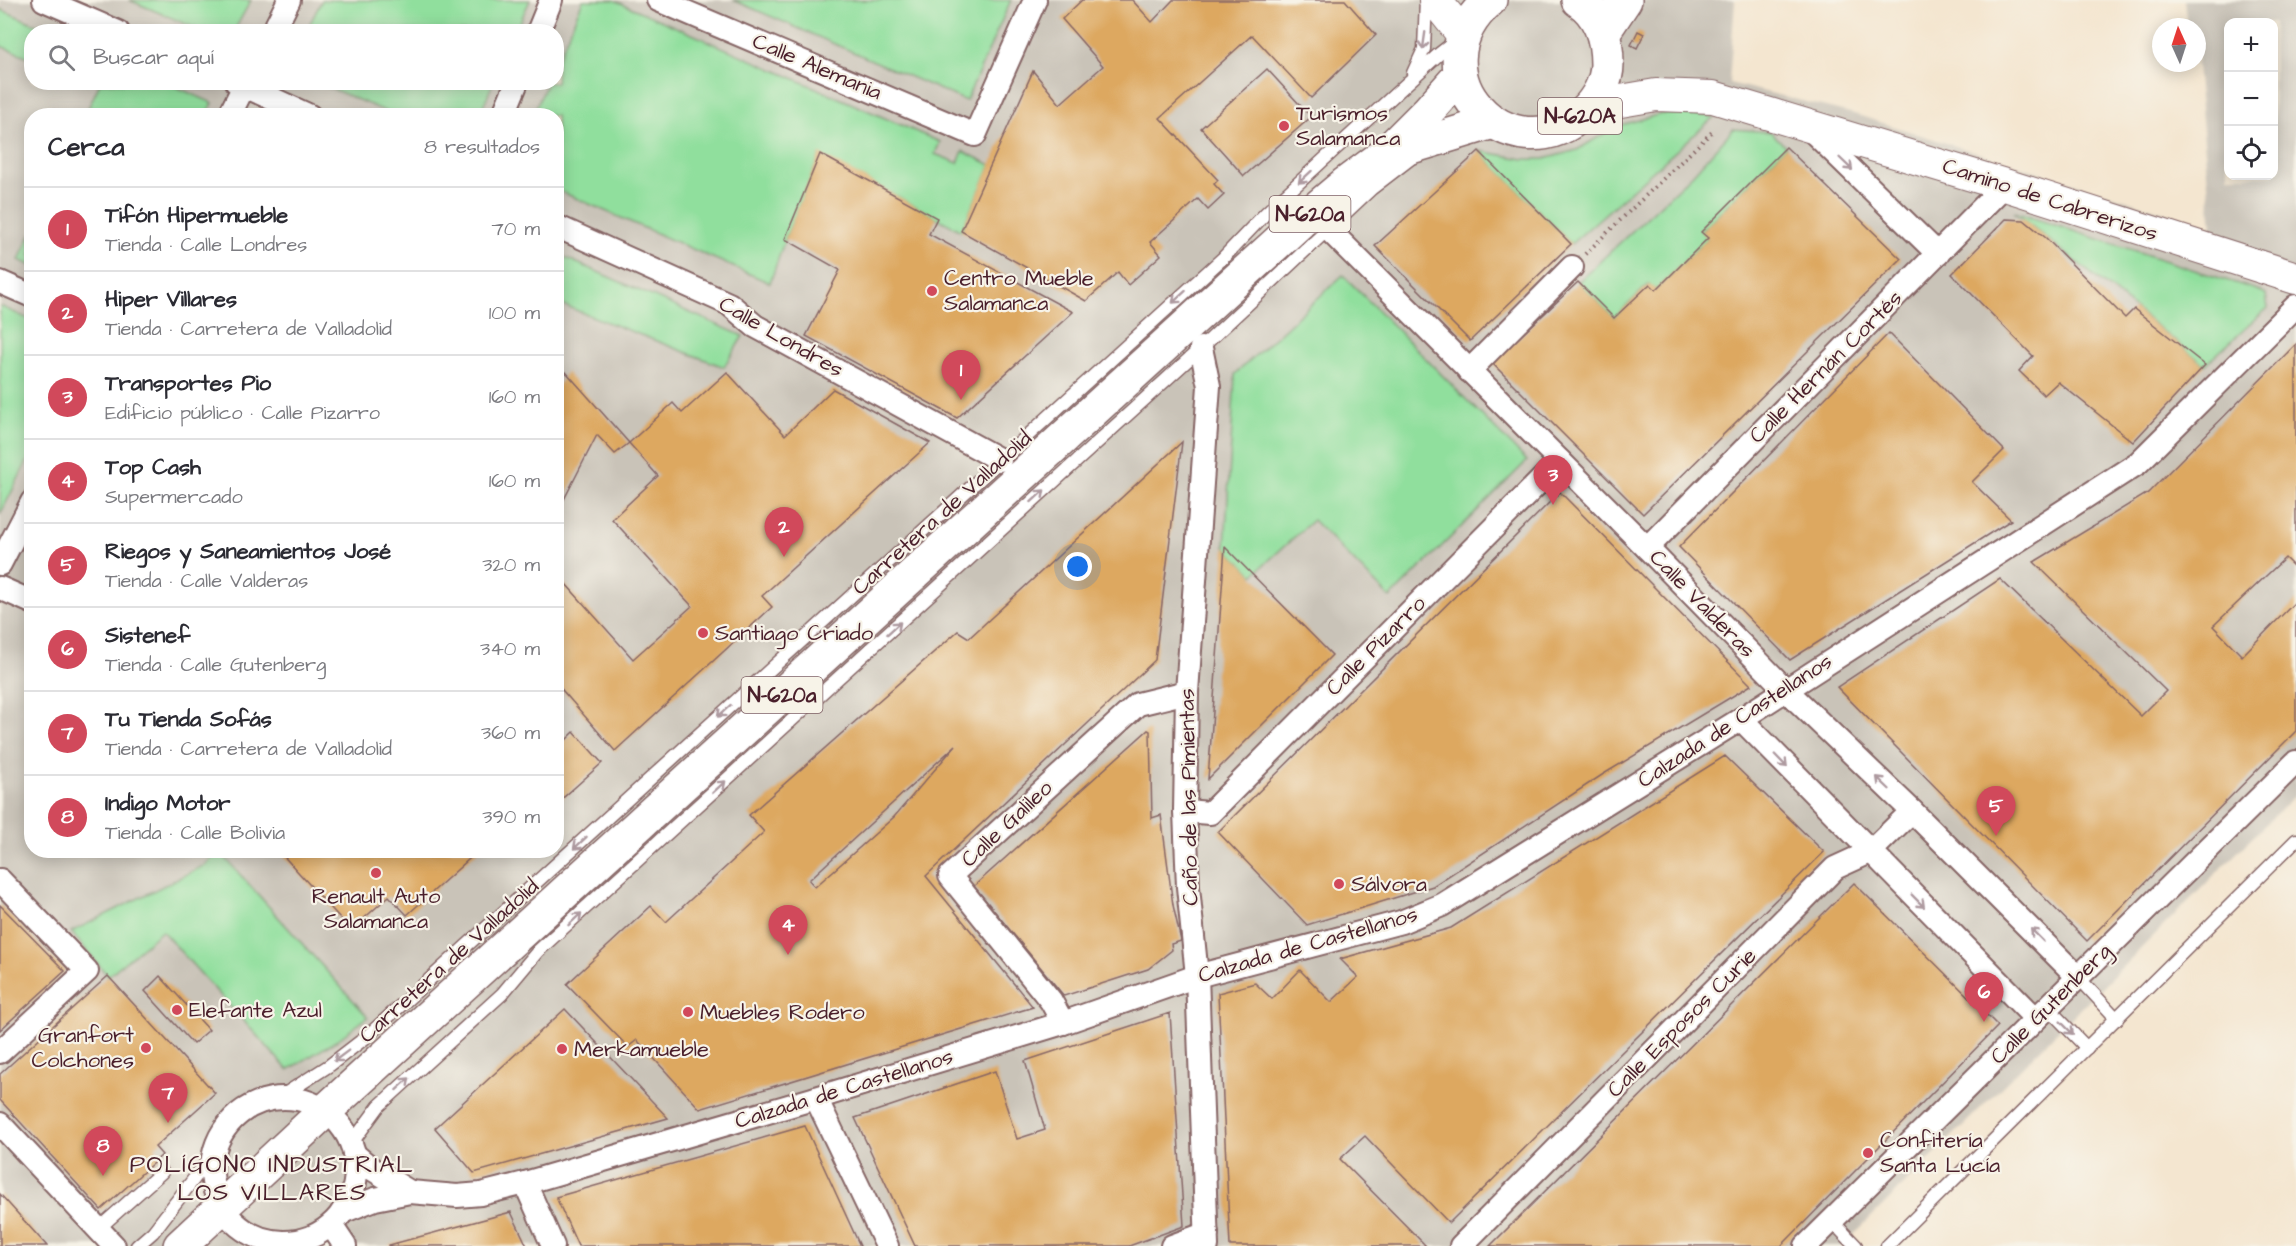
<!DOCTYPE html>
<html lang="es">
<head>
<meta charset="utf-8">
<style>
  :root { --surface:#fff; --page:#f7f7f7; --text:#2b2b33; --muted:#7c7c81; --line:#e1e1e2; --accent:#d1495b }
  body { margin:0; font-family:"Architects Daughter",sans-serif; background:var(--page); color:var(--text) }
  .controls { position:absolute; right:18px; top:18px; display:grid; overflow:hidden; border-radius:12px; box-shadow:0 3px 15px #0003 }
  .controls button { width:54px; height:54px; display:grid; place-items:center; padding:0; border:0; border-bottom:2px solid var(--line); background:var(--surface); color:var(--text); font:30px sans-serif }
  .compass { position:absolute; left:2152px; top:18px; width:54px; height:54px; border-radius:50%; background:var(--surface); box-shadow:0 3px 15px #0003; rotate:357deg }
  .you { position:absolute; left:1078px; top:567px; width:21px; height:21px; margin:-15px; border:4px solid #fff; border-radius:50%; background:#1a73e8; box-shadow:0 0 0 9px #1a73e833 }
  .badge { display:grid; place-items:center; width:39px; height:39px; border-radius:50%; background:var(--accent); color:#fff; font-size:20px; font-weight:700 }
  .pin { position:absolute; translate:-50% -50px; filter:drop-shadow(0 2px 3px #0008) }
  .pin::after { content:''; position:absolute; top:32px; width:21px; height:18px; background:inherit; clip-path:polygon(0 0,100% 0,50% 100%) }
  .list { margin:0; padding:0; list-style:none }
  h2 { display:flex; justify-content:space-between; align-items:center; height:78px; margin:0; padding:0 24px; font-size:26px }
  h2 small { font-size:20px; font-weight:400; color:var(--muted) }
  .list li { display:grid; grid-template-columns:39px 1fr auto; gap:18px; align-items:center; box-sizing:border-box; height:84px; padding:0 24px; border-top:2px solid var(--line) }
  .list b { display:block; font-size:22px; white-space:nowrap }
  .list p { margin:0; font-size:20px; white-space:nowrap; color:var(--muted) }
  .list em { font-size:20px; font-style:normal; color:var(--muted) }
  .icon { flex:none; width:33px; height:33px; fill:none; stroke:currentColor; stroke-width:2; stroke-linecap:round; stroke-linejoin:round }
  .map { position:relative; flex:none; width:2296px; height:1246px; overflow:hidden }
  .search { position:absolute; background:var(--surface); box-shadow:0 3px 15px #0003; left:24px; top:24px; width:540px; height:66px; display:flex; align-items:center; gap:15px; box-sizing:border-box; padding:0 21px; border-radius:24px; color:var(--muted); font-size:22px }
  .panel { position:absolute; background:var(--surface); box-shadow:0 3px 15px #0003; left:24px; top:108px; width:540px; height:750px; border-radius:24px }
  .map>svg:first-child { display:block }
  .industrial { fill:#c9c3b8; fill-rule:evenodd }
  .green { fill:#90df9d; stroke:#6d7f64; stroke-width:1.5 }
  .building { fill:#dda860; fill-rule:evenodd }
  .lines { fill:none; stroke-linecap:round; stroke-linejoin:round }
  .lane-casing { stroke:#866565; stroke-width:15 }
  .street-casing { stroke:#866565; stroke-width:26 }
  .secondary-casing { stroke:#866565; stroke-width:34 }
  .highway-casing { stroke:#866565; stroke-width:36 }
  .path { stroke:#866565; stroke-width:4; stroke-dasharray:1.5 4.5; stroke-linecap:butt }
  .lane { stroke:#fff; stroke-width:12 }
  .street { stroke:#fff; stroke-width:22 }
  .secondary { stroke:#fff; stroke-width:32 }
  .highway { stroke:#fff; stroke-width:33 }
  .oneway { stroke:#ae9aa0 }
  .poi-dot { fill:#d1495b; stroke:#f7f3e8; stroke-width:2 }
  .labels { text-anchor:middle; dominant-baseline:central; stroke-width:4.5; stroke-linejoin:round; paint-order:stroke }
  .shield { fill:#f7f3e8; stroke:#7e5f64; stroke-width:1.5 }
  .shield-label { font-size:21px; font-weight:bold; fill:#4a1f2b }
  .street-label { font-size:22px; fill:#4a1f2b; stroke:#f7f3e8 }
  .poi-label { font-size:22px; fill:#4a1f2b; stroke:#f7f3e8; text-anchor:start }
  .neighbourhood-label { font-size:24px; letter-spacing:1.5px; fill:#4a1f2b; stroke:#f7f3e8 }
</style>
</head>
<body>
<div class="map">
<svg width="2296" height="1246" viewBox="0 0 2296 1246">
  <rect width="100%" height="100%" fill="#f7f3e8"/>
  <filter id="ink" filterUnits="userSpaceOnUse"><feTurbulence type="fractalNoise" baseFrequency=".0167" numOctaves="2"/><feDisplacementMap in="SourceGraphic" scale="12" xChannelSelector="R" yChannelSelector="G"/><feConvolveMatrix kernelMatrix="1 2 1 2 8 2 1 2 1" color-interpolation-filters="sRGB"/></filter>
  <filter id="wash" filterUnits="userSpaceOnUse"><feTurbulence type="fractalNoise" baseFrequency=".008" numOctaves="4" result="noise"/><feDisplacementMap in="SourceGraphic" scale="24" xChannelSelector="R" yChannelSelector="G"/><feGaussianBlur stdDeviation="1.35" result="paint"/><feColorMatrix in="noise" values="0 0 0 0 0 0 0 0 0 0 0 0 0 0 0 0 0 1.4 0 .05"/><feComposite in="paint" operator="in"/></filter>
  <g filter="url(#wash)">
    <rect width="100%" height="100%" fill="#f4e6d0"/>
    <path class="industrial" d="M 0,0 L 1735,0 L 1729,83 L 1854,114 L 2212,227 L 2197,65 L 2194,63 L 2197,63 L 2197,27 L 2187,27 L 2184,0 L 2296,0 L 2296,794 L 1842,1246 L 0,1246 ZM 2228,22 L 2274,22 L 2274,176 L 2228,176 ZM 32,32 L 556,32 L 556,82 L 32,82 ZM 32,116 L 556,116 L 556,850 L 32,850 Z"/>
    <g class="green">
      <path d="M 129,0 L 251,0 L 234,31 L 202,31 Z"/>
      <path d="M 322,0 L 530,0 L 516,31 L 306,31 Z"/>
      <path d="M 583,0 L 614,0 L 940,142 L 935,154 L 958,163 L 963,151 L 991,165 L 961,231 L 820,155 L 785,239 L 770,283 L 557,190 L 556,116 L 532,116 L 547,83 L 556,82 L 557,61 Z"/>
      <path d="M 733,0 L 1011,0 L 966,101 Z"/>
      <path d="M 0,9 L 51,31 L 32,32 L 31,58 L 0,46 Z"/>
      <path d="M 100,83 L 167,83 L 213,103 L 206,115 L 85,115 Z"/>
      <path d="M 318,83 L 493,83 L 479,116 L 394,115 Z"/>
      <path d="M 1682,113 L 1714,117 L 1571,244 L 1479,151 L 1524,159 L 1544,159 L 1577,150 L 1617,126 L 1661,114 Z"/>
      <path d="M 1733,129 L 1771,132 L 1786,147 L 1701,231 L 1708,238 L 1656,290 L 1649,284 L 1614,318 L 1578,282 L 1693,174 Z"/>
      <path d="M 2014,212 L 2257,290 L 2266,295 L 2268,308 L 2205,365 Z"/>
      <path d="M 31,233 L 31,266 L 19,260 Z"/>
      <path d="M 557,254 L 743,336 L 724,367 L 557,303 Z"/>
      <path d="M 1343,275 L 1527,461 L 1390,598 L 1313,520 L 1253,575 L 1225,547 L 1235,374 Z"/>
      <path d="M 0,306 L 31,320 L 31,454 L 0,515 Z"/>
      <path d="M 219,851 L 368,1017 L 336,1041 L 288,1070 L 162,931 L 108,976 L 71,932 L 205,865 Z"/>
    </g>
    <g id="blocks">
      <g class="building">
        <path d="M 1082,0 L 1132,0 L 1152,22 L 1173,0 L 1345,0 L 1376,35 L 1311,98 L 1252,35 L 1160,118 L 1218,180 L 1214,184 L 1224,195 L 1208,210 L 1198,199 L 1150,242 L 1161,255 L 1128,285 L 1118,272 L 1086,301 L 961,231 L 1033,71 L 1060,104 L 1103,66 L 1062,19 Z"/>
        <path d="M 1638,31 L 1644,34 L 1637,48 L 1631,45 Z"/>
        <path d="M 1267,69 L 1311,117 L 1244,176 L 1201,128 Z"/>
        <path d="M 1786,147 L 1901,259 L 1643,514 L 1492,363 L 1578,282 L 1614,318 L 1650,284 L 1656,290 L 1708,238 L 1701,232 Z"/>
        <path d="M 1479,151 L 1571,244 L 1470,341 L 1375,246 Z"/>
        <path d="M 820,154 L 937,218 L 929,234 L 1073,312 L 957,418 L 806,336 L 840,270 L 785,239 Z"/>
        <path d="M 2006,219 L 2024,220 L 2046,238 L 2125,318 L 2134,309 L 2205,365 L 2133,442 L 2058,382 L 2044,395 L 2019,371 L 2033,356 L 1952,274 Z"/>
        <path d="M 1889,333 L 2004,450 L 1972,482 L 2011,520 L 1790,660 L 1679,547 Z"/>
        <path d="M 2296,344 L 2296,569 L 2285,558 L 2213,626 L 2242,656 L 2296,601 L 2296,731 L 2087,941 L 1837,687 L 2000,579 L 2141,716 L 2166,691 L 2034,562 L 2148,493 Z"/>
        <path d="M 566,372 L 629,443 L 615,454 L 597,435 L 556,515 L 556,389 Z"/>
        <path d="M 727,372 L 785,435 L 833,389 L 930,443 L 762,596 L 772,607 L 615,751 L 556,683 L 556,573 L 633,659 L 692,606 L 612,519 L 658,476 L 629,443 L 673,403 L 682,413 Z"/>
        <path d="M 1182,442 L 1155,660 L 926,876 L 1033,1007 L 700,1109 L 637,1040 L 628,1047 L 567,984 L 651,906 L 666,922 L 764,832 L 749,815 L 958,631 L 969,638 L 980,628 ZM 956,745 L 894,817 L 815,887 L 809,880 Z"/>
        <path d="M 1560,492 L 1751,685 L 1602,775 L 1433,886 L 1307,925 L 1218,832 Z"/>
        <path d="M 1225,547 L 1332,655 L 1208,779 L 1218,644 Z"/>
        <path d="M 556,729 L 566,740 L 574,732 L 602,763 L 556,804 Z"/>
        <path d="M 1148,730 L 1150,731 L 1152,818 L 1161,815 L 1173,905 L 1181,941 L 1171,944 L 1172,950 L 1148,969 L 1064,996 L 974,886 Z"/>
        <path d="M 1725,756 L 1824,852 L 1449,1223 L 1365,1136 L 1340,1159 L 1426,1246 L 1230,1246 L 1218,993 L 1255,983 L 1272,999 L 1300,970 L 1331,1002 L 1358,977 L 1340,959 L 1451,928 Z"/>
        <path d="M 278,850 L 479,850 L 407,915 L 389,896 L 351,930 Z"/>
        <path d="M 1854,883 L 1998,1026 L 1787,1240 L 1781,1246 L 1490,1246 Z"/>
        <path d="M 0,905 L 65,971 L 0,1030 Z"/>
        <path d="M 108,976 L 215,1093 L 155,1147 L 162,1155 L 101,1210 L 0,1100 L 0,1074 Z"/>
        <path d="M 160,976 L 209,1030 L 193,1044 L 145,991 Z"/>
        <path d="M 565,1009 L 668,1118 L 474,1173 L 435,1128 Z"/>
        <path d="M 1170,1013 L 1184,1226 L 1129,1246 L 915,1246 L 855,1118 L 995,1071 L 1017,1139 L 1045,1130 L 1025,1061 Z"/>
        <path d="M 805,1126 L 860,1246 L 578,1246 L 556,1197 Z"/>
        <path d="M 0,1194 L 47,1246 L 0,1246 Z"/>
        <path d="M 511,1212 L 527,1246 L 389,1246 L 389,1245 Z"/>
      </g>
    </g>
  </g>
  <g filter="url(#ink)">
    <use href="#blocks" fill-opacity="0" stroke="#866565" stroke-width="1.5"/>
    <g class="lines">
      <defs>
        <g id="lane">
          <path d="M 1413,73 L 1424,49 L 1426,0"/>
          <path d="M 2078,977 L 2117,1019"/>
          <path d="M 2047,1007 L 2087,1048"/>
          <path d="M 277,1099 L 330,1065 L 365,1038 L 1223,258 L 1266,213 L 1332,152 L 1439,54 L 1457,40"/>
          <path d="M 351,1144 L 379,1106 L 502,994 L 538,951 L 1201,348 L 1371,189 L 1410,159"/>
          <path d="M 1832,1221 L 1856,1246"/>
          <path d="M 98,1229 L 162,1172"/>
          <path d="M 137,1246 L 153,1232 L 213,1154"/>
          <path d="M 278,1246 L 286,1242"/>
          <path d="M 1887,1246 L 2296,840"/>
        </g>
        <g id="street">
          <path d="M 44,0 L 118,32"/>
          <path d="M 658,0 L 975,135 L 1035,0"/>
          <path d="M 273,32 L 289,0"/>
          <path d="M 538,32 L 551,0"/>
          <path d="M 236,82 L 310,116"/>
          <path d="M 229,116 L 246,82"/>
          <path d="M 503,116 L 517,82"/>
          <path d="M 1809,128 L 1938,254"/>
          <path d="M 556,226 L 729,304 L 755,326 L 1000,460"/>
          <path d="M 1329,230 L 1647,548 L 1785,689 L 1912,811 L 2078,977"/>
          <path d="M 0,282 L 32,296"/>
          <path d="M 1201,348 L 1209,386 L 1187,692 L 1185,811 L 1188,887 L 1197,976 L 1207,1246"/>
          <path d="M 1469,371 L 1572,267"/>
          <path d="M 1647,548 L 2005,185"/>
          <path d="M 0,564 L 32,502"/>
          <path d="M 0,588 L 32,602"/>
          <path d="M 1741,719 L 2035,1018"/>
          <path d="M 1185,811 L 1210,813 L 1560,461"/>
          <path d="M 0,880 L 87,971 L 0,1052"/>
          <path d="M 1063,1023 L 1051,1001 L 950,876 L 1138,704 L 1187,692"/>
          <path d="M 816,1098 L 887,1246"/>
          <circle cx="284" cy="1170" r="72"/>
          <path d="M 0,1124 L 114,1246"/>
          <path d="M 354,1154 L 372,1169 L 410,1192"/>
          <path d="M 525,1183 L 553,1246"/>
          <path d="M 342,1212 L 375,1199 L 410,1192 L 457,1196 L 481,1194 L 525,1183 L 816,1098 L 1063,1023 L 1197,976 L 1401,922 L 1442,905 L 1741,719 L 2138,463 L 2296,306"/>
          <path d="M 331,1225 L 345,1246"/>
          <path d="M 1172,1246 L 1207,1233"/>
          <path d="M 1461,1246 L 1835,868 L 1870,852 L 1912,811"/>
          <path d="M 1806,1246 L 2296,762"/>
        </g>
        <g id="secondary">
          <path d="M 1435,0 L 1463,35"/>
          <path d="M 1591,106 L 1656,95 L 1713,97 L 2005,185 L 2296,278"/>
        </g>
        <g id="highway">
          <path d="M 1490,0 C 1407,72 1510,180 1584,112 C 1597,100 1607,82 1607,64 C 1607,39 1600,14 1578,0"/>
          <path d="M 1603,33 L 1625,0"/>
          <path d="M 1388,154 L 1493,122"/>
          <path d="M 180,1246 L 325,1111 L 1300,222 L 1345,184 L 1384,155 L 1428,111 L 1460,75"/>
        </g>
      </defs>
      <use href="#lane" class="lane-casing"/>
      <use href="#street" class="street-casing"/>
      <use href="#secondary" class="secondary-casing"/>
      <use href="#highway" class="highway-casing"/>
      <path class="path" d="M 1585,254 L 1714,130"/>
      <use href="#lane" class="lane"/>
      <use href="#street" class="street"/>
      <use href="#secondary" class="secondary"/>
      <use href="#highway" class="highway"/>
    </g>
    <defs><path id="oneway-shaft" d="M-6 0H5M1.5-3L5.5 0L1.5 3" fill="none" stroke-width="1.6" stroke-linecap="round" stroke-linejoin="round" transform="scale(1.5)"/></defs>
    <g class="oneway">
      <use href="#oneway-shaft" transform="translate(1424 41) rotate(98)"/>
      <use href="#oneway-shaft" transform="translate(1846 164) rotate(44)"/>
      <use href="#oneway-shaft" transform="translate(1305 177) rotate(137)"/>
      <use href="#oneway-shaft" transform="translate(1179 297) rotate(138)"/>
      <use href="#oneway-shaft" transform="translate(1038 496) rotate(-42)"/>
      <use href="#oneway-shaft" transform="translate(894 628) rotate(-42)"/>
      <use href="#oneway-shaft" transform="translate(724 711) rotate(138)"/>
      <use href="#oneway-shaft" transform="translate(1781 761) rotate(46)"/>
      <use href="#oneway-shaft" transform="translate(1883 783) rotate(-136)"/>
      <use href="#oneway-shaft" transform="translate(719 787) rotate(-42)"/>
      <use href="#oneway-shaft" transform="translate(580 843) rotate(137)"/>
      <use href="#oneway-shaft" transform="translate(1918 901) rotate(45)"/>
      <use href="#oneway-shaft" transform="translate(575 919) rotate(-43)"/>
      <use href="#oneway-shaft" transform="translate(2037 935) rotate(-135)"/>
      <use href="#oneway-shaft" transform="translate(2067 1028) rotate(45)"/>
      <use href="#oneway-shaft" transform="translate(341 1056) rotate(143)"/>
      <use href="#oneway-shaft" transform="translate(403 1084) rotate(-42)"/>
    </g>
  </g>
  <g class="poi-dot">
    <circle cx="1284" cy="126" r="6"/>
    <circle cx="932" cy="291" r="6"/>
    <circle cx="703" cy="633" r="6"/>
    <circle cx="376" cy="873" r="6"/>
    <circle cx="1339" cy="884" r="6"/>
    <circle cx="177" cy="1010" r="6"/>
    <circle cx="688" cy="1012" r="6"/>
    <circle cx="146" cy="1048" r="6"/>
    <circle cx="562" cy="1049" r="6"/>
    <circle cx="1868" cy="1153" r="6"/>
  </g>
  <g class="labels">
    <g class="shield">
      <rect x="1538" y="98" width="84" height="36" rx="4.5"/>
      <rect x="1269.5" y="196" width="81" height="36" rx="4.5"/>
      <rect x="741.5" y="677" width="81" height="36" rx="4.5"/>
    </g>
    <g class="shield-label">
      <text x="1580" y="116">N-620A</text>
      <text x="1310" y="214">N-620a</text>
      <text x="782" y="695">N-620a</text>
    </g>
    <g class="street-label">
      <text transform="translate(817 67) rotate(23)">Calle Alemania</text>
      <text transform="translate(2050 200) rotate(18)">Camino de Cabrerizos</text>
      <text transform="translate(781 337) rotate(30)">Calle Londres</text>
      <text transform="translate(1826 367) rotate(-45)">Calle Hernán Cortés</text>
      <text transform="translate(942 513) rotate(-42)">Carretera de Valladolid</text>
      <text transform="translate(1702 604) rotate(46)">Calle Valderas</text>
      <text transform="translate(1376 646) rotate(-45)">Calle Pizarro</text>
      <text transform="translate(1735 721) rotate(-33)">Calzada de Castellanos</text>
      <text transform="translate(1189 797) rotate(-91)">Caño de las Pimientas</text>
      <text transform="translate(1007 824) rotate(-43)">Calle Galileo</text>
      <text transform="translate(1308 945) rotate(-16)">Calzada de Castellanos</text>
      <text transform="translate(449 961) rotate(-42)">Carretera de Valladolid</text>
      <text transform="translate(2051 1004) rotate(-45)">Calle Gutenberg</text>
      <text transform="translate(1682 1023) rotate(-45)">Calle Esposos Curie</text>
      <text transform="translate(844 1089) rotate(-17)">Calzada de Castellanos</text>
    </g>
    <g class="poi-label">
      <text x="1296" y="113">Turismos<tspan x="1296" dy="25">Salamanca</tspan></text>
      <text x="944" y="278">Centro Mueble<tspan x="944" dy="25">Salamanca</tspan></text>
      <text x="715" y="633">Santiago Criado</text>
      <text x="1351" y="884">Sálvora</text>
      <text x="376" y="896" text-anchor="middle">Renault Auto<tspan x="376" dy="25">Salamanca</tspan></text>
      <text x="189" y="1010">Elefante Azul</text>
      <text x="700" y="1012">Muebles Rodero</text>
      <text x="134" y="1035" text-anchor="end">Granfort<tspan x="134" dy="25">Colchones</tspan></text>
      <text x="574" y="1049">Merkamueble</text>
      <text x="1880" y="1140">Confitería<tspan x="1880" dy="25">Santa Lucía</tspan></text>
    </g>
    <g class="neighbourhood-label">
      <text x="272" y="1165">POLÍGONO INDUSTRIAL<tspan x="272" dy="28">LOS VILLARES</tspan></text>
    </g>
  </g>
</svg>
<div class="controls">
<button>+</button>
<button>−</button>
<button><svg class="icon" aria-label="locate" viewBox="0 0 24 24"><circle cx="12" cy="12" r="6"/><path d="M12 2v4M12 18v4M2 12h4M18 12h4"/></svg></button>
</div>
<svg class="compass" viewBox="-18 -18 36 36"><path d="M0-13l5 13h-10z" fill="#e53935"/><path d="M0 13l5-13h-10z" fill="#7c7c81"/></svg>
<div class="you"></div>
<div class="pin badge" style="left:961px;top:400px">1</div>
<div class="pin badge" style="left:784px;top:557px">2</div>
<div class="pin badge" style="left:1553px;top:505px">3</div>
<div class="pin badge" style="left:788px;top:955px">4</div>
<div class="pin badge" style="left:1996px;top:836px">5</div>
<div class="pin badge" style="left:1984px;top:1022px">6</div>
<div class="pin badge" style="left:168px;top:1123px">7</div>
<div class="pin badge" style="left:103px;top:1176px">8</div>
<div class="search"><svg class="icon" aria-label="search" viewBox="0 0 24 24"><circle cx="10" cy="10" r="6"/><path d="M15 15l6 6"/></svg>Buscar aquí</div>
<section class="panel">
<h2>Cerca<small>8 resultados</small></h2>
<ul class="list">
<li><span class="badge">1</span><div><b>Tifón Hipermueble</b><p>Tienda · Calle Londres</p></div><em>70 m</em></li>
<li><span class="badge">2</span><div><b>Hiper Villares</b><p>Tienda · Carretera de Valladolid</p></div><em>100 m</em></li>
<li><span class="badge">3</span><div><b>Transportes Pio</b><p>Edificio público · Calle Pizarro</p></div><em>160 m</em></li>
<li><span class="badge">4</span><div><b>Top Cash</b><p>Supermercado</p></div><em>160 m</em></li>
<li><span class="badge">5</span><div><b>Riegos y Saneamientos José</b><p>Tienda · Calle Valderas</p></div><em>320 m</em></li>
<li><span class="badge">6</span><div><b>Sistenef</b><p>Tienda · Calle Gutenberg</p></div><em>340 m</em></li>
<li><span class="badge">7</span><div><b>Tu Tienda Sofás</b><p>Tienda · Carretera de Valladolid</p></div><em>360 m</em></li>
<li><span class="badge">8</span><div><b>Indigo Motor</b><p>Tienda · Calle Bolivia</p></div><em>390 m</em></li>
</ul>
</section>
</div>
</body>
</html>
